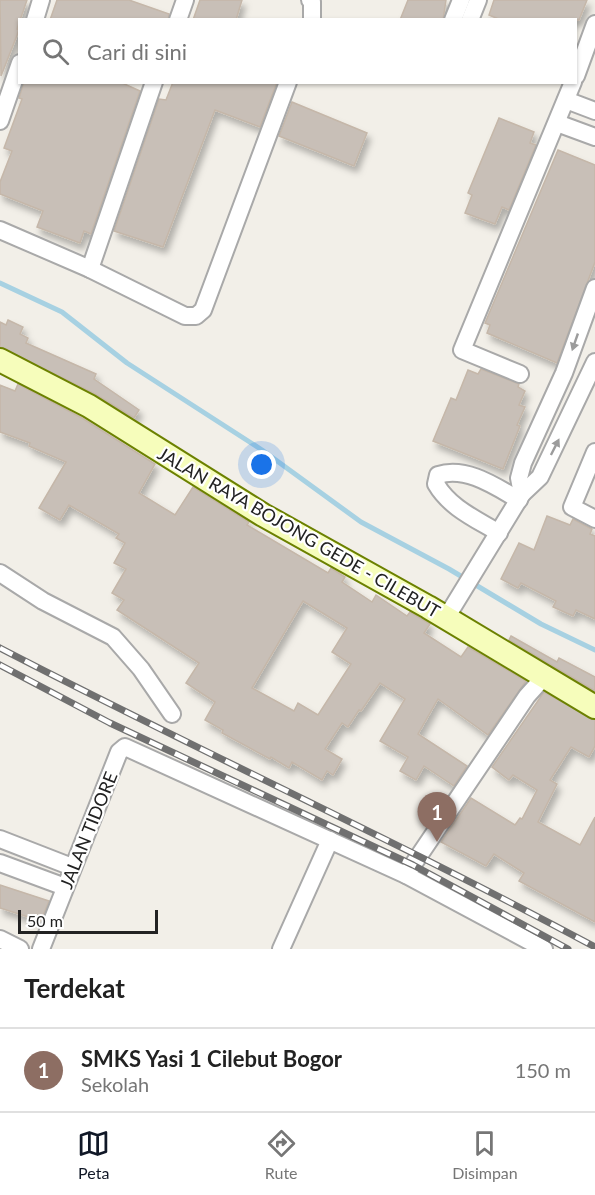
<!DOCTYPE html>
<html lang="id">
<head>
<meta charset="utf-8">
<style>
  :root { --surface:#fff; --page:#f6f6f6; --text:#222; --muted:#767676; --line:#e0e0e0; --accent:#111827 }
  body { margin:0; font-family:Lato,sans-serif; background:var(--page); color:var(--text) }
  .scale { position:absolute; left:18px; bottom:15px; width:140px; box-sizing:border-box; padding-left:6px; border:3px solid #222; border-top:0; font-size:16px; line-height:21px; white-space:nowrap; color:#222; -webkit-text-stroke:4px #fff; paint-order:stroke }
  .you { position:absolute; left:262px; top:465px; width:21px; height:21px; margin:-15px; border:4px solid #fff; border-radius:50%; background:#1a73e8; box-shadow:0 0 0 9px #1a73e833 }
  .badge { display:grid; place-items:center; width:39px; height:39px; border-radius:50%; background:var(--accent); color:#fff; font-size:20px; font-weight:700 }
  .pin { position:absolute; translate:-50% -50px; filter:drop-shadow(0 2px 3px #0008) }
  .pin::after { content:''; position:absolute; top:32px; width:21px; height:18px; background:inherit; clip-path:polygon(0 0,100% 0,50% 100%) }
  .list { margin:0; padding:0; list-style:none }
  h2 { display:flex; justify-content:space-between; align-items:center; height:78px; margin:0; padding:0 24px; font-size:26px }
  h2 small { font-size:20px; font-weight:400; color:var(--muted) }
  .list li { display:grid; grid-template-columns:39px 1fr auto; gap:18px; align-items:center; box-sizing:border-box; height:84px; padding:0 24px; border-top:2px solid var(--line) }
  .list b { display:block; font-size:22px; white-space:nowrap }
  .list p { margin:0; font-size:20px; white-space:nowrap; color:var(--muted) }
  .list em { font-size:20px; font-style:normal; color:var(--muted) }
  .icon { flex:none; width:33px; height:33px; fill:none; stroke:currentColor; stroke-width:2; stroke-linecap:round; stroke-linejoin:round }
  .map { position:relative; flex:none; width:595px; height:949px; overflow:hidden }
  .search { position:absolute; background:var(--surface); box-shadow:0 2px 4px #0004; left:18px; right:18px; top:18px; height:66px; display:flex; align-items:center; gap:15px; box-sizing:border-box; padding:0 21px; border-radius:0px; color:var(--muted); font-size:22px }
  .sheet { height:162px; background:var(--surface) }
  nav { display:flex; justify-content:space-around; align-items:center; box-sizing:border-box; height:84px; border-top:2px solid var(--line); background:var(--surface); font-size:16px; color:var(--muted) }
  nav a { display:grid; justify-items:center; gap:3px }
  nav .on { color:var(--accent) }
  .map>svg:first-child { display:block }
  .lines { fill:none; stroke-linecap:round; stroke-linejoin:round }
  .stream { stroke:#a7d1e2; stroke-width:5 }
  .building { fill:#c8bfb7; stroke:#c5b7a9; stroke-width:1.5; fill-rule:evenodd; filter:url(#shadow) }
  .street-casing { stroke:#a9a9a9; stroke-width:20 }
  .secondary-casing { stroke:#6c8100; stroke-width:26 }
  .street { stroke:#fff; stroke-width:16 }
  .secondary { stroke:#f6fdbb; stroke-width:22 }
  .rail-casing { stroke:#707070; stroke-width:7 }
  .rail { stroke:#fff; stroke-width:4.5; stroke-dasharray:14; stroke-linecap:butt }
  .oneway { fill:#9c9c9c }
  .labels { text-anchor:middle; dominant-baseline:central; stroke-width:4.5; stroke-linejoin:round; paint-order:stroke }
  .street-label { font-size:18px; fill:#222; stroke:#fff }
</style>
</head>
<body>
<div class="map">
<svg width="595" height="949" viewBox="0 0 595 949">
  <defs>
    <filter id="shadow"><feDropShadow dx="3.5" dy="6" stdDeviation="3" flood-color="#0004"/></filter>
  </defs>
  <rect width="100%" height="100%" fill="#f2efe8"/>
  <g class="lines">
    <path class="stream" d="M 0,283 L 62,312 L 127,363 L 262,450 L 361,522 L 449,569 L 541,624 L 595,650"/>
  </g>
  <g class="building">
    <path d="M 0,0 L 27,0 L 17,29 L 19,30 L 1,76 Z"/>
    <path d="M 57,0 L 129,0 L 169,14 L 168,20 L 50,20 Z"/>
    <path d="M 200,0 L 242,0 L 236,20 L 193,20 Z"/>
    <path d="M 408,0 L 446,0 L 443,20 L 400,20 Z"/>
    <path d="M 494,0 L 587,0 L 579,20 L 501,20 L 489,15 Z"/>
    <path d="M 24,82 L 120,82 L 140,91 L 91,234 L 84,231 L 80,243 L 37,227 L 43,211 L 0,194 L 0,182 L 12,151 L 4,148 L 22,99 L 19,98 Z"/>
    <path d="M 173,82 L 277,82 L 260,127 L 215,110 L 163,247 L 114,231 L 159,99 L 166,100 Z"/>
    <path d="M 292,102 L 367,133 L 354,166 L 279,136 Z"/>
    <path d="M 499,118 L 534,132 L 530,143 L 536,145 L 509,210 L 502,207 L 495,224 L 465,213 L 472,195 L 468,193 Z"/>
    <path d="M 558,150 L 595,165 L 595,262 L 557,363 L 487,333 L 490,325 L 485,323 Z"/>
    <path d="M 8,320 L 23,327 L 20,334 L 28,338 L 26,343 L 96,374 L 94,379 L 139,410 L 134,418 L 95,394 L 0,347 L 0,322 L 6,325 Z"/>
    <path d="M 481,369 L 519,384 L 518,387 L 525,391 L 519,405 L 525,407 L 517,425 L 520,426 L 503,469 L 433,441 L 451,398 L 456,400 L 468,370 L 478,374 Z"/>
    <path d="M 18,384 L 82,418 L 155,464 L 139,493 L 175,515 L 193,487 L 249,522 L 247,525 L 328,573 L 331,568 L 345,577 L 342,582 L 372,602 L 376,595 L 407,616 L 410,612 L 430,624 L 424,633 L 461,657 L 468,647 L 526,681 L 488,735 L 438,699 L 418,734 L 467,766 L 454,786 L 424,766 L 416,780 L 400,771 L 408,757 L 380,741 L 405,699 L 380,683 L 361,711 L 359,710 L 348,727 L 342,723 L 325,749 L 342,759 L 333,775 L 327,771 L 322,780 L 292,762 L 289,768 L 271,757 L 270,759 L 222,733 L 223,730 L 205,720 L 215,702 L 186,683 L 199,663 L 117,610 L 124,600 L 112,593 L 126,569 L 114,563 L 125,543 L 116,538 L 119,534 L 69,505 L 60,520 L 39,508 L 66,462 L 29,446 L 30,443 L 0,432 L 0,385 L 15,391 ZM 303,601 L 347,628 L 332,652 L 351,664 L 318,715 L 298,703 L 294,711 L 252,688 Z"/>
    <path d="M 547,516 L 570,525 L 573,519 L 592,529 L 590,534 L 595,536 L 595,619 L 576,610 L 573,616 L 553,607 L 556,601 L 521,583 L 518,588 L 501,579 L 519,543 L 534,550 Z"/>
    <path d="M 511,636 L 557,662 L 559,658 L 595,677 L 595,691 L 509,640 Z"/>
    <path d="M 544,692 L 595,720 L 595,746 L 589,757 L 571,747 L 550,780 L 557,784 L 538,822 L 580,845 L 595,817 L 595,922 L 519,881 L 524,873 L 494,854 L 486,866 L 441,842 L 471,798 L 515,825 L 520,818 L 522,819 L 537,790 L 513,775 L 509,780 L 492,767 Z"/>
    <path d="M 0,885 L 49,901 L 41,921 L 0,908 Z"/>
  </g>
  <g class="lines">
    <defs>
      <g id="street">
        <path d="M 310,0 L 312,2 L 312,20"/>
        <path d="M 35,20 L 41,0"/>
        <path d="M 178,20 L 185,0"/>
        <path d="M 453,20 L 461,0"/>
        <path d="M 470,20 L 478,0"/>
        <path d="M 576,76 L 595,24"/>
        <path d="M 566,100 L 595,111"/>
        <path d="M 0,121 L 20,63"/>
        <path d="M 557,123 L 595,137"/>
        <path d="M 0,230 L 90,269 L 185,316 L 196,316 L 203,310 L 288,82"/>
        <path d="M 90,269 L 154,82"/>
        <path d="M 520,374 L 462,350 L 573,82"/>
        <path d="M 595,452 L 572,507 L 595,519"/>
        <path d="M 522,494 L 519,478 L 523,463 L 564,373 L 595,288"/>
        <path d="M 499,533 C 476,519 450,508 436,484 L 438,475 C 466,466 495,486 519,500"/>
        <path d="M 0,573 L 43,601 L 113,637 L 141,669 L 172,714"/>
        <path d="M 446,618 L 522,494 L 540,477 L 595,362"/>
        <path d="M 0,839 L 72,867"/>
        <path d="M 0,863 L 65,887"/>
        <path d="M 0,939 L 20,949"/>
        <path d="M 41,949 L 119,752 L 125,747 L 406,875"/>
        <path d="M 281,949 L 330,840"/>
        <path d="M 544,949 L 406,875 L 527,696 L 545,676"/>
      </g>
      <path id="secondary" d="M 0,360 L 89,406 L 263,515 L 428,607 L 595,707"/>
    </defs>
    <use href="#street" class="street-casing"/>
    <use href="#secondary" class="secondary-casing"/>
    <use href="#street" class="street"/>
    <use href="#secondary" class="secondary"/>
    <defs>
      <g id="rail">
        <path d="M 0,648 C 197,750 399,842 595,947"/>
        <path d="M 0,665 L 110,723 L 413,865 L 568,949"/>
      </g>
    </defs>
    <use href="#rail" class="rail-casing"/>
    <use href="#rail" class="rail"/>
  </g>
  <defs><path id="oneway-solid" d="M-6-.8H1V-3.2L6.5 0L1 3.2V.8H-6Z" transform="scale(1.5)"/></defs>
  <g class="oneway">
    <use href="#oneway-solid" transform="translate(575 342) rotate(109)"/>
    <use href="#oneway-solid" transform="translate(555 447) rotate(-63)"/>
  </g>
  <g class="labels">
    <g class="street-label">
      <text transform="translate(299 532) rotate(30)">JALAN RAYA BOJONG GEDE - CILEBUT</text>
      <text transform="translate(88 830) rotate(-68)">JALAN TIDORE</text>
    </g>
  </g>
</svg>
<div class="scale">50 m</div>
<div class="you"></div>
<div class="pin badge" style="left:437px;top:842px;background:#8d6e63">1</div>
<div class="search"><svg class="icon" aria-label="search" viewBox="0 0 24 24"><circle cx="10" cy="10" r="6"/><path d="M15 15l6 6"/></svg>Cari di sini</div>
</div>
<section class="sheet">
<h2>Terdekat<small></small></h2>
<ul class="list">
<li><span class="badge" style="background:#8d6e63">1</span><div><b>SMKS Yasi 1 Cilebut Bogor</b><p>Sekolah</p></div><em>150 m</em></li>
</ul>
</section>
<nav>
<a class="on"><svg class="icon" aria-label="map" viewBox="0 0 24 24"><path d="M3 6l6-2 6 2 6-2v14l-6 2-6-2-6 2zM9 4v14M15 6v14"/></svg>Peta</a>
<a><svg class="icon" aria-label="directions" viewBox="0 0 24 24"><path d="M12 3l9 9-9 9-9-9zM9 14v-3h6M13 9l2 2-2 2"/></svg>Rute</a>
<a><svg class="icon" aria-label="saved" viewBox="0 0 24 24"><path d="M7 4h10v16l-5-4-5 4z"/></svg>Disimpan</a>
</nav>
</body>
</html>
